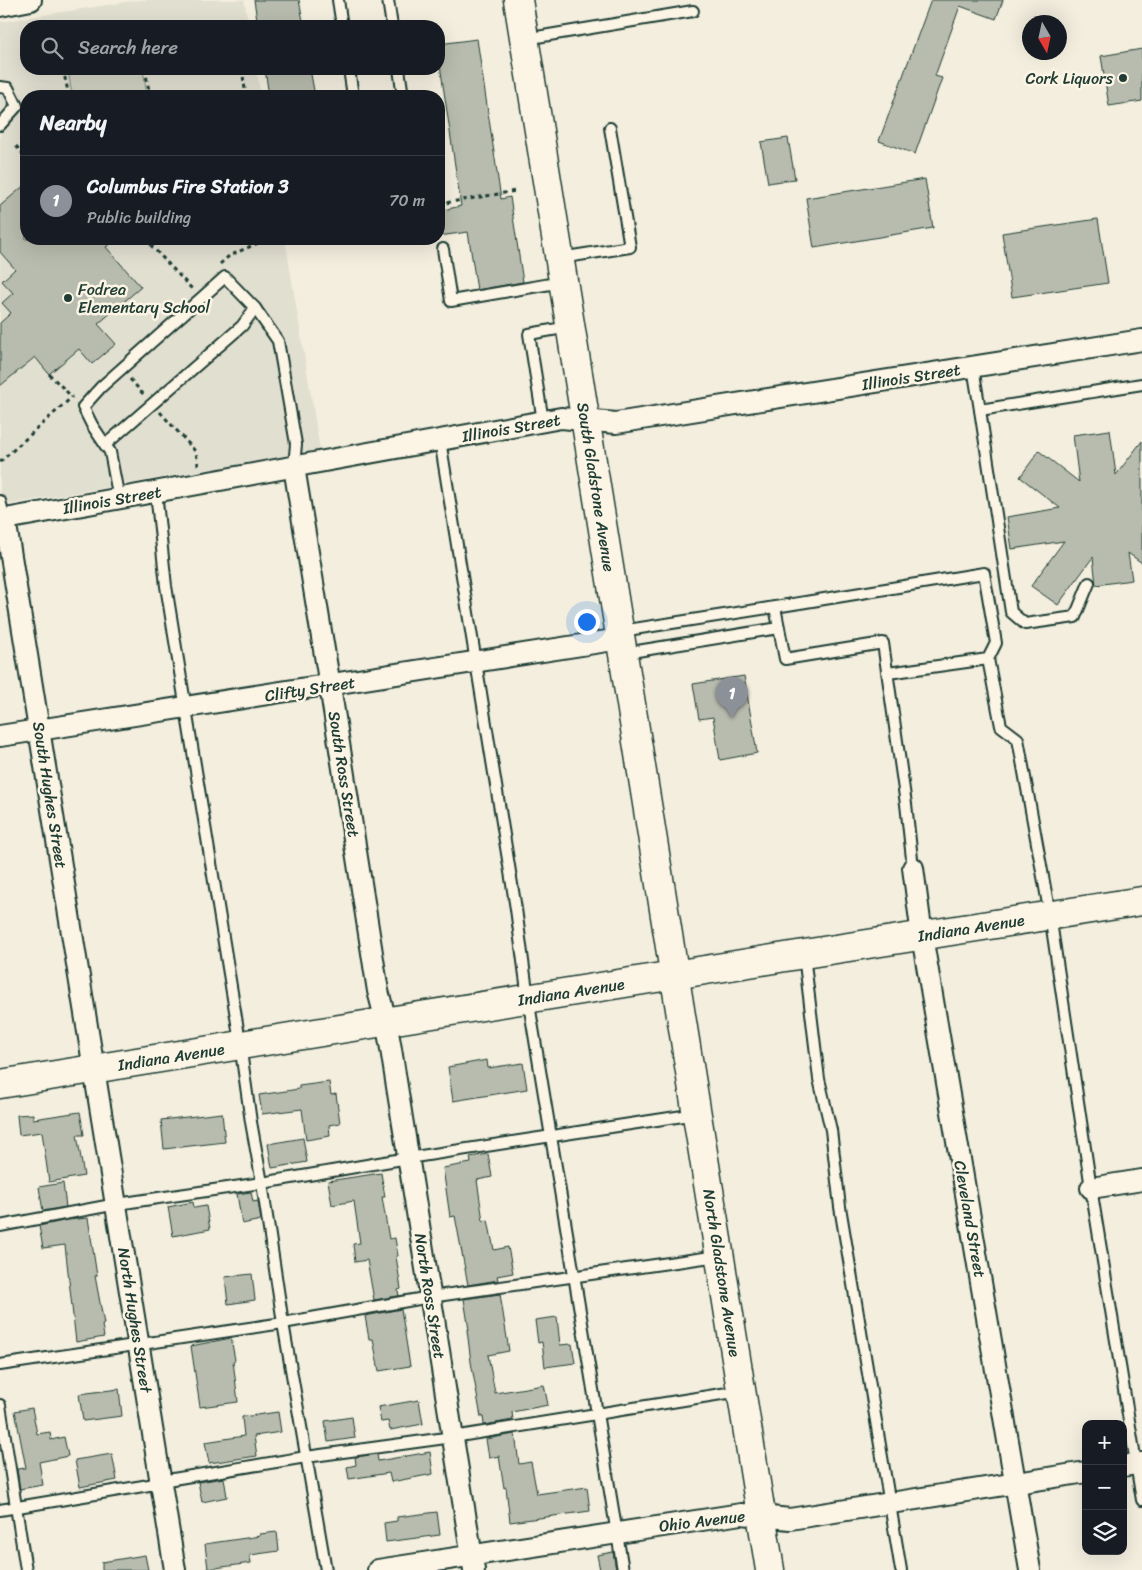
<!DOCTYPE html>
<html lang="en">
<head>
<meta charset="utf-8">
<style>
  :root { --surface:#171b24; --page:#242831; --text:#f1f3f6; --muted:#9ea1a6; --line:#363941; --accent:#8c9099 }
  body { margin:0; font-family:Sriracha,sans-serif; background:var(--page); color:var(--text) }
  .controls { position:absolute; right:15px; bottom:15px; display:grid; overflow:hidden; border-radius:10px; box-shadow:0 5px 20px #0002 }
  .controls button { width:45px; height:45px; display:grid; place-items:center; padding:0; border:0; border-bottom:1px solid var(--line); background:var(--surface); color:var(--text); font:25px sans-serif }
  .compass { position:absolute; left:1022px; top:15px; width:45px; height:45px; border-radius:50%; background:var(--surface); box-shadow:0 5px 20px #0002; rotate:171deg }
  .you { position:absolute; left:586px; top:621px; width:18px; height:18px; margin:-12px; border:4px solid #fff; border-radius:50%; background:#1a73e8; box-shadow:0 0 0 8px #1a73e833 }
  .badge { display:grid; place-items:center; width:32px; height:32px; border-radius:50%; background:var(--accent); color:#fff; font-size:16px; font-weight:700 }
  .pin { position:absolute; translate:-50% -41px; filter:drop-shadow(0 1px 2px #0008) }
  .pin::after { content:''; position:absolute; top:26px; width:18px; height:15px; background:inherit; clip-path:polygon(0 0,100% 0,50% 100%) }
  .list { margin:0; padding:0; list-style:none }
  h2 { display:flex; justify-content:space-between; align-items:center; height:65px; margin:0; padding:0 20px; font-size:21px }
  h2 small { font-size:16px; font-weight:400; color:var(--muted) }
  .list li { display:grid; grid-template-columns:32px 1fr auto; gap:15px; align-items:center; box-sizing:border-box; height:90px; padding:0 20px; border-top:1px solid var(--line) }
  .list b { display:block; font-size:19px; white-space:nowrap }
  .list p { margin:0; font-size:16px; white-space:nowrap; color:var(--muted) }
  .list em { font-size:16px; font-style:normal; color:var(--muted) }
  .icon { flex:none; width:28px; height:28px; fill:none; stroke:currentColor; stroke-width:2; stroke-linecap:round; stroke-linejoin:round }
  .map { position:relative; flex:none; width:1142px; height:1570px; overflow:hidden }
  .search { position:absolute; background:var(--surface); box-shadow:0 5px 20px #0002; left:20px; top:20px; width:425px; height:55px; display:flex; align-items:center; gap:12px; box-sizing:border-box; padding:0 18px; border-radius:20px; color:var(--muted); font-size:19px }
  .panel { position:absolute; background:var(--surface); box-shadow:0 5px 20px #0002; left:20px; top:90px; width:425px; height:155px; border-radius:20px }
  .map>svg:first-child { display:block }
  .built { fill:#e1dfd0 }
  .green { fill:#d0d1c2; stroke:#78877b }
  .building { fill:#b8bcae; stroke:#1f3d34 }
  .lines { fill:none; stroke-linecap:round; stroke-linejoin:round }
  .lane-casing { stroke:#1f3d34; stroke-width:14 }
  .street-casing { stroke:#1f3d34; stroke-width:24 }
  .secondary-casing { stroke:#1f3d34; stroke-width:31 }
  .path { stroke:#1f3d34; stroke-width:3; stroke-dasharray:4 4; stroke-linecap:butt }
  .lane { stroke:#fcf5e5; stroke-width:10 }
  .street { stroke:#fcf5e5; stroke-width:20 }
  .secondary { stroke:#fcf5e5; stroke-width:28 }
  .poi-dot { fill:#1f3d34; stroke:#fcf5e5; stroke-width:2 }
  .labels { text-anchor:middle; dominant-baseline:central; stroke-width:5; stroke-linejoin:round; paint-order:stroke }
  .poi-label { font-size:16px; fill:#1f3d34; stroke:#fcf5e5; text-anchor:end }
  .street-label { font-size:16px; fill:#1f3d34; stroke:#fcf5e5 }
</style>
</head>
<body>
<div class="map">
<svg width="1142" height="1570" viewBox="0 0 1142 1570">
  <rect width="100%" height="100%" fill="#f3eede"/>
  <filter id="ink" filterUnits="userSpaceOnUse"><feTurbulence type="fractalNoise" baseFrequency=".02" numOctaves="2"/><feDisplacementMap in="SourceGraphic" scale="10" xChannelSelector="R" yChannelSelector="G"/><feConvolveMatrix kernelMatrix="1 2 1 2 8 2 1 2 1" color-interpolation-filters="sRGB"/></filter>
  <g filter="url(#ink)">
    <path class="built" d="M 139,0 L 244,0 L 249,26 L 26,26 L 26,69 L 256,69 L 261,96 L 26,96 L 26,239 L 285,239 L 320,450 L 0,506 L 0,22 Z"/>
    <path class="green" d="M 68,69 L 143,69 L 147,96 L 72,96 Z"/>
    <g class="building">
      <path d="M 254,0 L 299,0 L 304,26 L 258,26 Z"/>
      <path d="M 931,0 L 1003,0 L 996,19 L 960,6 L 935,76 L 942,78 L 915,154 L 879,141 Z"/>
      <path d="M 477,39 L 501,199 L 510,197 L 523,282 L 477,290 L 468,232 L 439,236 L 439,211 L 461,206 L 439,58 L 439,44 Z"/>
      <path d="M 1142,49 L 1142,101 L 1109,106 L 1101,56 Z"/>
      <path d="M 265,69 L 310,69 L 315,96 L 269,96 Z"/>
      <path d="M 788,138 L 795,179 L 768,183 L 761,142 Z"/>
      <path d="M 925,179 L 933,228 L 814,248 L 806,198 Z"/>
      <path d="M 26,184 L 26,239 L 116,239 L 106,247 L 141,287 L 98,324 L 116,344 L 92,364 L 79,349 L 49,374 L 35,357 L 0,386 L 0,323 L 11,313 L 2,303 L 13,293 L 2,281 L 15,269 L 0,252 L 0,206 Z"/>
      <path d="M 1098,219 L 1108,283 L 1012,297 L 1002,233 Z"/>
      <path d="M 1110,430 L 1116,475 L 1142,441 L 1142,563 L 1128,553 L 1132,580 L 1096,585 L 1093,557 L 1058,605 L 1031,586 L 1064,541 L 1012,549 L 1007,517 L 1060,508 L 1020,477 L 1039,451 L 1079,482 L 1073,435 Z"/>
      <path d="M 744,676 L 757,753 L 720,760 L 713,717 L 699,719 L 693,684 Z"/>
      <path d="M 487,1060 L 488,1068 L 523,1063 L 527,1089 L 453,1101 L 448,1067 Z"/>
      <path d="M 329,1082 L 331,1095 L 336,1094 L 340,1123 L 329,1125 L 330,1136 L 306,1140 L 302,1109 L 262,1114 L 259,1095 L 299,1089 L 299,1086 Z"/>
      <path d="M 80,1112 L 84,1135 L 77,1135 L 84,1176 L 49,1182 L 42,1132 L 19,1135 L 17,1115 L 33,1114 L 33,1119 Z"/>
      <path d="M 222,1113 L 225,1142 L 164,1149 L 161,1120 Z"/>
      <path d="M 303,1138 L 307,1162 L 272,1168 L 268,1144 Z"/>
      <path d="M 488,1154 L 492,1177 L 477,1180 L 483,1221 L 488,1220 L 494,1250 L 508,1247 L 513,1273 L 497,1276 L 498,1280 L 468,1285 L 455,1216 L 450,1217 L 443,1168 L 471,1163 L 470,1157 Z"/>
      <path d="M 381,1173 L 385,1197 L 382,1197 L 389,1239 L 395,1238 L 398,1256 L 396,1256 L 401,1289 L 398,1290 L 399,1296 L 374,1300 L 367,1260 L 355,1262 L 353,1244 L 360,1243 L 354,1201 L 332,1205 L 328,1181 Z"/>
      <path d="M 63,1183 L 66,1207 L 43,1211 L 39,1187 Z"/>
      <path d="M 251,1192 L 253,1202 L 258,1201 L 261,1220 L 242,1224 L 237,1194 Z"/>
      <path d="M 193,1202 L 194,1208 L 206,1206 L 210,1229 L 173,1236 L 168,1207 Z"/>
      <path d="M 88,1218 L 97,1276 L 95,1276 L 104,1324 L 102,1325 L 104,1337 L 76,1342 L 65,1245 L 43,1248 L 39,1226 L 68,1220 Z"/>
      <path d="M 252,1274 L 255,1300 L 228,1304 L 225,1277 Z"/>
      <path d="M 500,1294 L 509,1351 L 488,1355 L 495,1393 L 544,1385 L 548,1405 L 512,1412 L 513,1420 L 484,1425 L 483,1416 L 481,1417 L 471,1362 L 467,1330 L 469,1330 L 464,1299 Z"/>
      <path d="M 401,1309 L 410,1366 L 379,1371 L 373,1339 L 369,1339 L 365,1316 Z"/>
      <path d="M 557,1317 L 560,1345 L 572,1344 L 575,1363 L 545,1367 L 542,1342 L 538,1343 L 535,1320 Z"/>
      <path d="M 231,1338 L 235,1360 L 233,1361 L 238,1402 L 200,1407 L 191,1346 Z"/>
      <path d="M 119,1389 L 122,1416 L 83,1421 L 79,1394 Z"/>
      <path d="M 419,1400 L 423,1424 L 390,1430 L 388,1421 L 381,1422 L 378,1407 Z"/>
      <path d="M 32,1408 L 37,1434 L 50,1432 L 51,1440 L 64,1437 L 68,1456 L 39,1462 L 43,1485 L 20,1489 L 17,1469 L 26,1468 L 15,1411 Z"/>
      <path d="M 278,1412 L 281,1432 L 254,1436 L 257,1456 L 209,1463 L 205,1442 L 244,1436 L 242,1417 Z"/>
      <path d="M 352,1417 L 355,1438 L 328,1442 L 325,1421 Z"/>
      <path d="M 515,1434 L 519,1464 L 531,1462 L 537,1494 L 587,1487 L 590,1511 L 510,1522 L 506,1487 L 504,1488 L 499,1456 L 489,1458 L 486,1439 Z"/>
      <path d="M 430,1452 L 433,1474 L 391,1482 L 389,1473 L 349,1479 L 347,1467 L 356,1465 L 355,1457 L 377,1454 L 378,1461 Z"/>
      <path d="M 112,1454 L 117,1480 L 80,1487 L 75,1460 Z"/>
      <path d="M 224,1478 L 227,1497 L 202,1502 L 198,1482 Z"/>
      <path d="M 437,1512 L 440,1535 L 386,1542 L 384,1523 L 397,1521 L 397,1517 Z"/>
      <path d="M 277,1532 L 279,1551 L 250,1555 L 251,1563 L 208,1569 L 205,1544 L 260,1536 L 260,1534 Z"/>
      <path d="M 613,1552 L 616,1570 L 600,1570 L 597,1555 Z"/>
      <path d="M 145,1555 L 148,1570 L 102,1570 L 102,1562 Z"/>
    </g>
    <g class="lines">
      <defs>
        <g id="lane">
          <path d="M 338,0 L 342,26"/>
          <path d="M 388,0 L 392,26"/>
          <path d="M 525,39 L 693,11"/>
          <path d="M 349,69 L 353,96"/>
          <path d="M 399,69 L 403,96"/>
          <path d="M 0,87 L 8,88 L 17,106 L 0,125"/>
          <path d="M 443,249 L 451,301 L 562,282"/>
          <path d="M 560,258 L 630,247 L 610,128"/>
          <path d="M 973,367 L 980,410 L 1142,384"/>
          <path d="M 980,410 L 1011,612 L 1025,624 L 1075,617 L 1089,583"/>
          <path d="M 543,421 L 529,334 L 569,327"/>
          <path d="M 440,440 L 516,909 L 528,998 L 623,1570"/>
          <path d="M 105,445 L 242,326 L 255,308"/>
          <path d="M 156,492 L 166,586 L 237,1023 L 251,1122 L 262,1183 L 283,1323 L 326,1570"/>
          <path d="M 119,499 L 110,452 L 92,425 L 83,407 L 101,387 L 225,277 L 255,308 L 278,341 L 296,444 L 294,467"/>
          <path d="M 0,501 L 5,519"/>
          <path d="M 621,631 L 775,607"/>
          <path d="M 625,653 L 779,628"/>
          <path d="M 988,659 L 1001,726 L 1018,739 L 1050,915 L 1091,1188 L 1142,1500"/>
          <path d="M 888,673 L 988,659 L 996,643 L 984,573 L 775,607 L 785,659 L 883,643 L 906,804 L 913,868"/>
          <path d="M 804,955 L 819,1079 L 831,1130 L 840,1207 L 901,1570"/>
          <path d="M 0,1226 L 117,1204 L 262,1183 L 408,1158 L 696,1114"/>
          <path d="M 0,1365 L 283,1323 L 430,1297 L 718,1256"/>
          <path d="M 0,1405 L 26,1570"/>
          <path d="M 0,1510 L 149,1485 L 161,1481 L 306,1457 L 453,1437 L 740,1391"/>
        </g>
        <g id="street">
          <path d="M 0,6 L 31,0"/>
          <path d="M 294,467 L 330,686 L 378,991 L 386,1021 L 391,1049 L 474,1570"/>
          <path d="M 5,519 L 175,1570"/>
          <path d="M 0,520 L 561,418 L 616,423 L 1142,340"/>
          <path d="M 0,736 L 620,639"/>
          <path d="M 913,868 L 922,936 L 1030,1570"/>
          <path d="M 1091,1188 L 1142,1180"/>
          <path d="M 1123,1466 L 1142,1463"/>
          <path d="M 378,1570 L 741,1514 L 790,1519 L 1086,1472"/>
        </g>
        <g id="secondary">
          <path d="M 518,0 L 770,1570"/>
          <path d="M 0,1084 L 804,954 L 1142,901"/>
        </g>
      </defs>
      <use href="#lane" class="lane-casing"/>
      <use href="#street" class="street-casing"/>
      <use href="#secondary" class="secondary-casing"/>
      <g class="path">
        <path d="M 63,69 L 69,96"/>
        <path d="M 145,69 L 150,96"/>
        <path d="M 242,69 L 246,96"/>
        <path d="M 16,146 L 26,157"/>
        <path d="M 439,204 L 516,191"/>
        <path d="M 145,239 L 192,289"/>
        <path d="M 220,264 L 229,256 L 267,239"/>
        <path d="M 49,374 L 72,397"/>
        <path d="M 130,379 L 144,395"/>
        <path d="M 160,412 L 196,452 L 198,465"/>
        <path d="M 0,462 L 72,397"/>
      </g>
      <use href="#lane" class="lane"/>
      <use href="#street" class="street"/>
      <use href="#secondary" class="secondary"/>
    </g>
  </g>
  <g class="poi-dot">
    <circle cx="1123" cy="78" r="5"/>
    <circle cx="68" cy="298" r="5"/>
  </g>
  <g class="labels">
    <g class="poi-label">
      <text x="1113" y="78">Cork Liquors</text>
      <text x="78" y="289" text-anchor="start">Fodrea<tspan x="78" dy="18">Elementary School</tspan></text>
    </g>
    <g class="street-label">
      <text transform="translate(911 377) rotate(-9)">Illinois Street</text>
      <text transform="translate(511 428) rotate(-10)">Illinois Street</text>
      <text transform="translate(596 487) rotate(81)">South Gladstone Avenue</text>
      <text transform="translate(112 500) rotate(-10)">Illinois Street</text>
      <text transform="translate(310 689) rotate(-9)">Clifty Street</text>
      <text transform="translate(344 774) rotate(81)">South Ross Street</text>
      <text transform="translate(50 795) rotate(81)">South Hughes Street</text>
      <text transform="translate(971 928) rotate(-9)">Indiana Avenue</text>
      <text transform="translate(571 992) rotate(-9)">Indiana Avenue</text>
      <text transform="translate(171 1057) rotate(-9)">Indiana Avenue</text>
      <text transform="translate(970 1219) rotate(80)">Cleveland Street</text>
      <text transform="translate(722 1273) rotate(81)">North Gladstone Avenue</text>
      <text transform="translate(430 1296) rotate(81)">North Ross Street</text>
      <text transform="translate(135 1320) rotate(81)">North Hughes Street</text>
      <text transform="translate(702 1521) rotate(-7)">Ohio Avenue</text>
    </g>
  </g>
</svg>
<div class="controls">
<button>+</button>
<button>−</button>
<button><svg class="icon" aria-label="layers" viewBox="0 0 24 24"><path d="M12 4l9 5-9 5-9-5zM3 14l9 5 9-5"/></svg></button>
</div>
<svg class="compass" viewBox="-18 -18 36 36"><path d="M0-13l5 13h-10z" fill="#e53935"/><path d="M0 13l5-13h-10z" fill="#9ea1a6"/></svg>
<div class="you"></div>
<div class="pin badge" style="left:732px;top:718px">1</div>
<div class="search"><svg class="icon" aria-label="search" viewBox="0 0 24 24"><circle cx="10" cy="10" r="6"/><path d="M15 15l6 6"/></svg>Search here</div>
<section class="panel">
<h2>Nearby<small></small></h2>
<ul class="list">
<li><span class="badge">1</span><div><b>Columbus Fire Station 3</b><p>Public building</p></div><em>70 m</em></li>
</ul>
</section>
</div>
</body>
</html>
